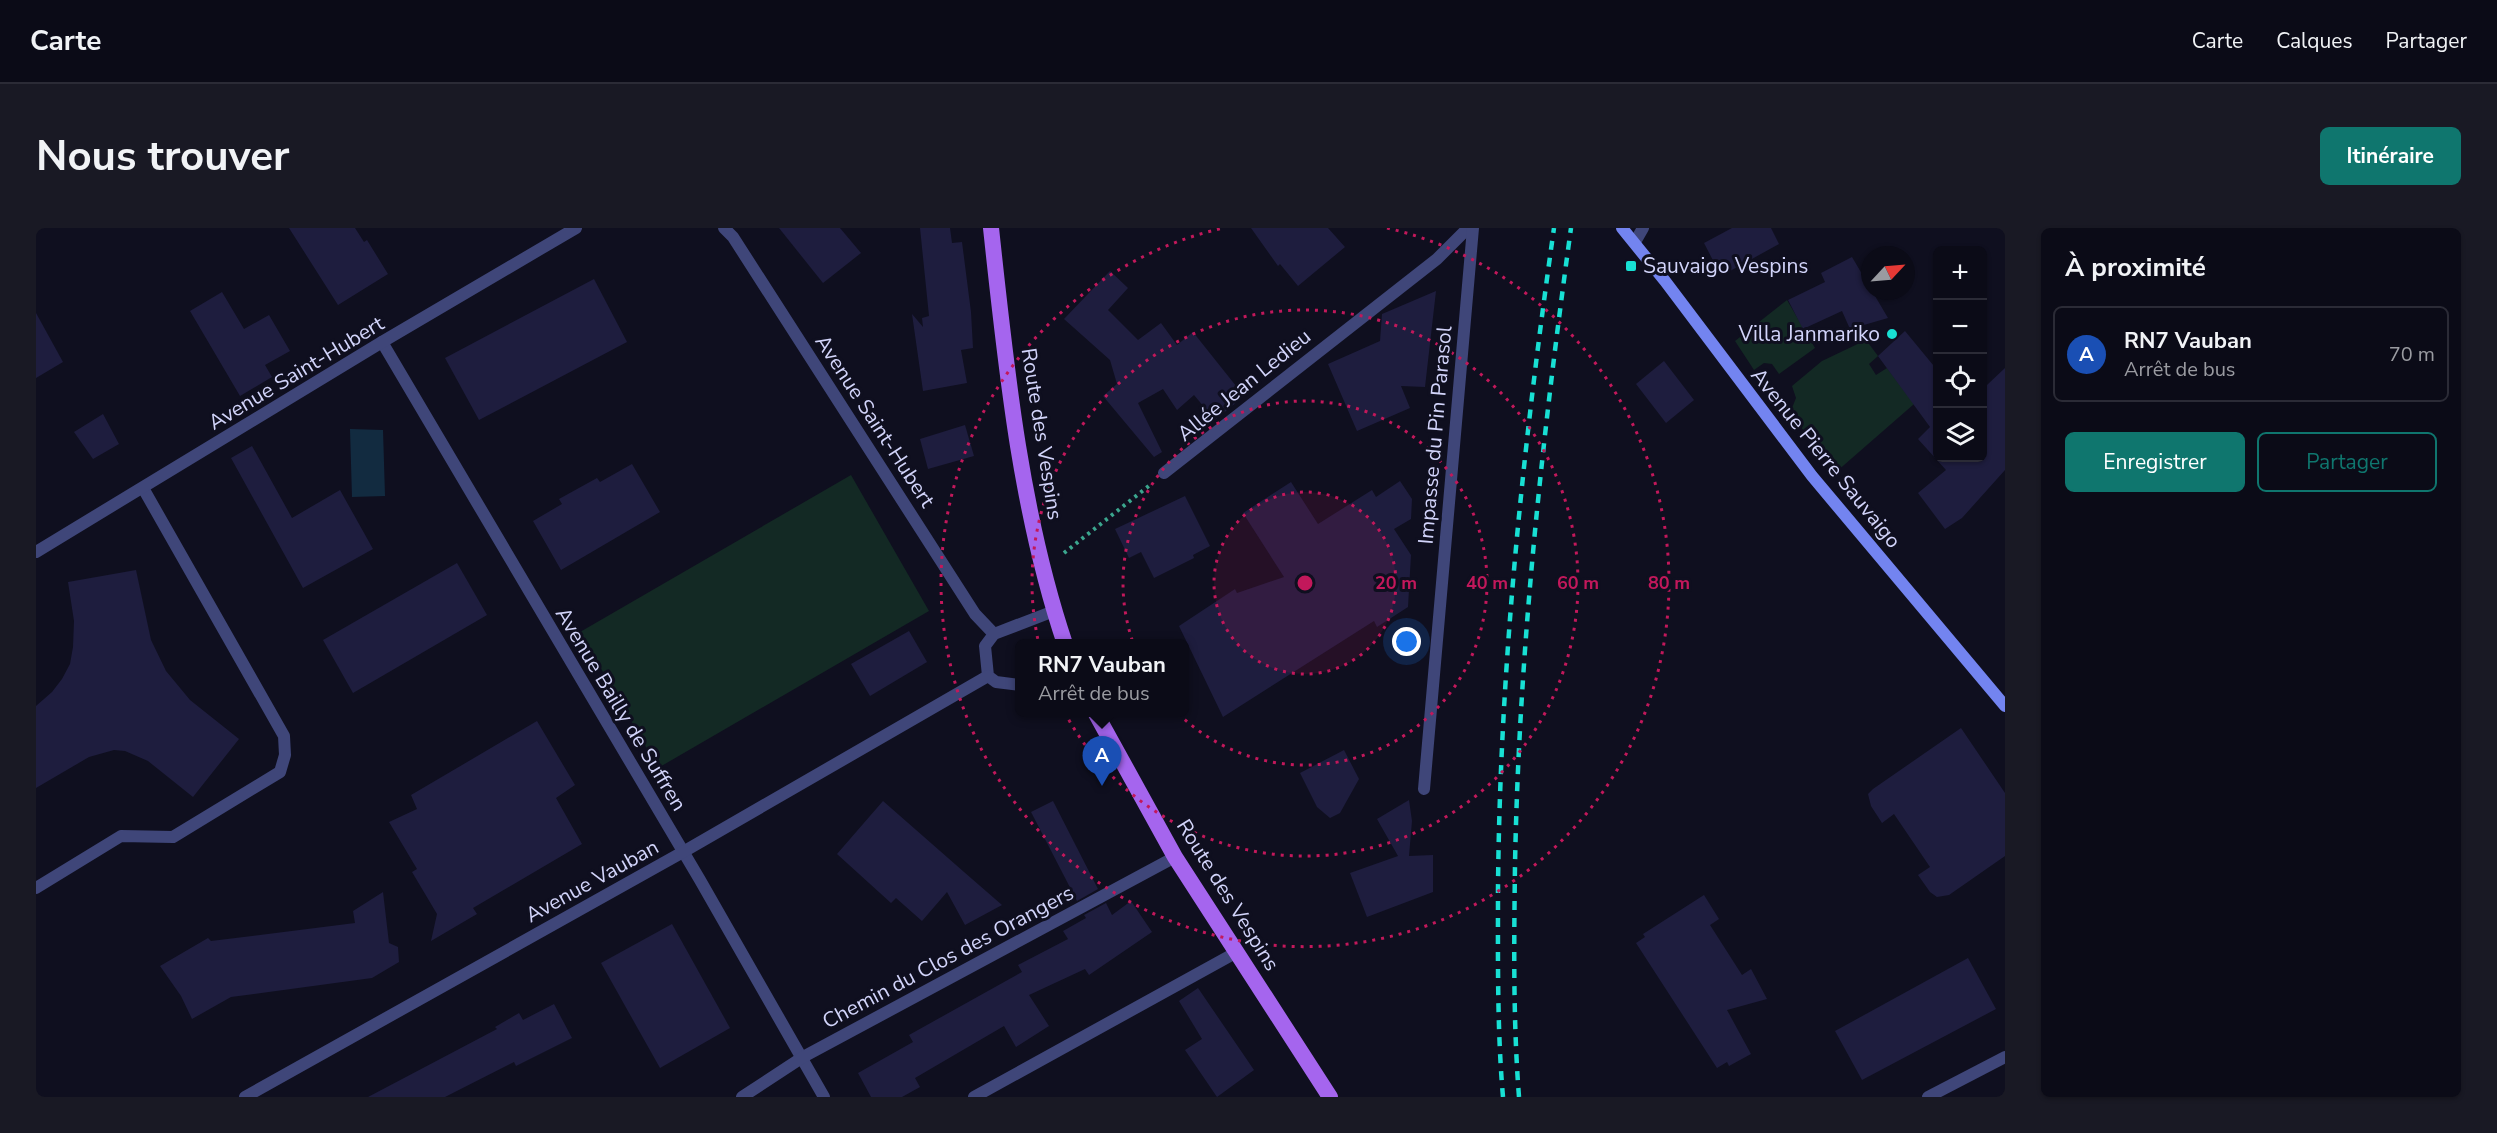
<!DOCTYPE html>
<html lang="fr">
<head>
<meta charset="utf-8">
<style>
  :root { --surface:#0b0b17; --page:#191924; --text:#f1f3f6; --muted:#9a9ba1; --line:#2b2b36; --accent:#0f766e }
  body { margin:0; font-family:"Nunito Sans",sans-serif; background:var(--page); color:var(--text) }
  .controls { position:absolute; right:18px; top:18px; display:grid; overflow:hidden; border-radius:9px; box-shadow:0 2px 4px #0004 }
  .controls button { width:54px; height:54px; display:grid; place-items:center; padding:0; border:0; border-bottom:2px solid var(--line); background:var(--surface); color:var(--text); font:30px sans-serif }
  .compass { position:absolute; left:1825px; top:18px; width:54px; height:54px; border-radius:50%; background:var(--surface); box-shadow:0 2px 4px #0004; rotate:64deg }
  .you { position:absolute; left:1371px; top:414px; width:21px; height:21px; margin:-15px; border:4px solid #fff; border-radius:50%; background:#1a73e8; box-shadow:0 0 0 9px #1a73e833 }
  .badge { display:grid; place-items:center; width:39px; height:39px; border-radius:50%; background:var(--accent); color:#fff; font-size:20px; font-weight:700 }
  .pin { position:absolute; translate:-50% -50px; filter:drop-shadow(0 2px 3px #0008) }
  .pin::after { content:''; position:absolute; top:32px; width:21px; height:18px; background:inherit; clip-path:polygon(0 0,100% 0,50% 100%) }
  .popup { position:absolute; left:979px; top:411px; width:174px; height:78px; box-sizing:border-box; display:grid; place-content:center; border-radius:9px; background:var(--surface); filter:drop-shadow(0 2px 4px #0005); font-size:20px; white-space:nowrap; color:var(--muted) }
  .popup b { font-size:22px; color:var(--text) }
  .popup::after { content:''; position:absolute; left:50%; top:100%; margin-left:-12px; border:12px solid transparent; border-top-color:var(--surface) }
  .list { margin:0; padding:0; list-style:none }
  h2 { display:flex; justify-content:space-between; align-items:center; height:78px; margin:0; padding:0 24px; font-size:26px }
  h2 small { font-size:20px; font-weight:400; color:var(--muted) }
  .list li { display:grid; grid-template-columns:39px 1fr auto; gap:18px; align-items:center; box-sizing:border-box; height:96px; margin:0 12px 12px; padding:0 12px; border:2px solid var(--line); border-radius:9px }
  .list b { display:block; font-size:22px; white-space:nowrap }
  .list p { margin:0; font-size:20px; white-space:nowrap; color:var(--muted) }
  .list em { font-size:20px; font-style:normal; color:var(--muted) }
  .actions { display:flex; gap:12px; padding:18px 24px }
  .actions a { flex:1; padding:14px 0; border:2px solid var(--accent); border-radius:9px; text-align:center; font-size:21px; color:var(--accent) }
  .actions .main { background:var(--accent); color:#fff }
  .icon { flex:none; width:33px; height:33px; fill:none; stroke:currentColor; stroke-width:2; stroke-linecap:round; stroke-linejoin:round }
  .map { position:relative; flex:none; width:1969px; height:869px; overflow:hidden; border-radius:9px }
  header { display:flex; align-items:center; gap:36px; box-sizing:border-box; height:84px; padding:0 30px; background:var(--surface); border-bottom:2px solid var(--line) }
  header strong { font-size:28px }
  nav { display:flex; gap:33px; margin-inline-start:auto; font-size:21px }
  .intro { display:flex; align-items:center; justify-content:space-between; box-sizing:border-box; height:144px; padding:0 36px }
  h1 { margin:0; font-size:42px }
  .button { padding:15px 27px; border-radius:9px; background:var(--accent); color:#fff; font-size:21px; font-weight:700 }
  main { display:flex; gap:36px; padding:0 36px }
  aside { flex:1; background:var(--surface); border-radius:9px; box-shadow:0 2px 4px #0004 }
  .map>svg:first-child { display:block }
  .green { fill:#132924 }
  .water { fill:#122b40 }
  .building { fill:#1e1d3e }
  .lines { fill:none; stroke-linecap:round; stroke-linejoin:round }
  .path { stroke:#3ba68e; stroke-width:4; stroke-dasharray:3 4.5; stroke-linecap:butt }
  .service { stroke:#3f4679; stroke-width:12 }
  .minor { stroke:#3f4679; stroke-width:12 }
  .secondary { stroke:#7384f0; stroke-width:12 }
  .primary { stroke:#a565ee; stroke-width:16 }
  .rail { stroke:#18e0d4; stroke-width:4.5; stroke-dasharray:9 8; stroke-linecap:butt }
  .ring { fill:none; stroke:#c2185b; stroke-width:3; stroke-dasharray:3 6 }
  .poi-dot { fill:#18e0d4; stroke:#0f0f1f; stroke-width:2 }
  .labels { text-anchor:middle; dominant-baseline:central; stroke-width:6; stroke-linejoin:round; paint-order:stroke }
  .poi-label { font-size:21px; fill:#d2d4fa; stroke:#0f0f1f; text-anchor:start }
  .street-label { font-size:21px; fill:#d2d4fa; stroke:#0f0f1f }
  .centre { fill:#c2185b; stroke:#0f0f1f; stroke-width:3 }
  .ring-label { font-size:18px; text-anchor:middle; font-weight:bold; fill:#c2185b; stroke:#0f0f1f; stroke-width:6; stroke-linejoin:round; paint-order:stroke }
</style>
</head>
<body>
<header>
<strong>Carte</strong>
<nav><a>Carte</a><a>Calques</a><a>Partager</a></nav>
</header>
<div class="intro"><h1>Nous trouver</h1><a class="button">Itinéraire</a></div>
<main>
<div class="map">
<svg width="1969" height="869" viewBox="0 0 1969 869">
  <rect width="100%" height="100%" fill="#0f0f1f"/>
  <g class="green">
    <path d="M 1751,72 L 1779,120 L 1743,146 L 1736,136 L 1728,135 L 1718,142 L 1699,113 Z"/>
    <path d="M 1830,112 L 1842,128 L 1833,136 L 1840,147 L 1851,140 L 1878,176 L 1800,244 L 1754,185 L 1760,170 L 1756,158 L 1786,133 Z"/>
    <path d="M 815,247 L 893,383 L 622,540 L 544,404 Z"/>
  </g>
  <path class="water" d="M 314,201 L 347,202 L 349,268 L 316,269 Z"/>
  <g class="building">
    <path d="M 253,0 L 319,0 L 328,14 L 331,12 L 352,46 L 302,77 Z"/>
    <path d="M 743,0 L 804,0 L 825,25 L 787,55 Z"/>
    <path d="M 884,0 L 914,0 L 916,15 L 926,14 L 935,84 L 937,120 L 925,122 L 931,155 L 887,163 L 876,86 L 887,99 L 886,90 L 893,88 Z"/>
    <path d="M 1215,0 L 1292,0 L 1309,19 L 1262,58 L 1244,36 L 1242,38 Z"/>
    <path d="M 1696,0 L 1735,0 L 1743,16 L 1685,48 L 1668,15 Z"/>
    <path d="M 1816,29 L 1852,90 L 1814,101 L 1806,83 L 1767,101 L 1752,72 L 1789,54 L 1785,45 Z"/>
    <path d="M 1074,43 L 1092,60 L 1072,82 L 1102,112 L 1125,95 L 1141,117 L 1157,104 L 1208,168 L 1179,192 L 1158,167 L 1141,182 L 1127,161 L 1102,175 L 1126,224 L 1118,229 L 1067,168 L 1081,156 L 1074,132 L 1028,91 Z"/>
    <path d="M 558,51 L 591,114 L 443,192 L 409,130 Z"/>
    <path d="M 1400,63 L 1389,159 L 1365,158 L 1374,180 L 1321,203 L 1292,136 L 1344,113 L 1346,86 Z"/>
    <path d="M 186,64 L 208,101 L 233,87 L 254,123 L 229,137 L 236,149 L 204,168 L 154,83 Z"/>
    <path d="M 0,85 L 27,134 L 0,150 Z"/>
    <path d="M 1869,103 L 1902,143 L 1902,230 L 1947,230 L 1947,157 L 1949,155 L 1951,157 L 1969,140 L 1969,242 L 1926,290 L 1909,301 L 1882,265 L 1910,242 L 1882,211 L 1894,199 L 1842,128 Z"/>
    <path d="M 1628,133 L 1658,172 L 1630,195 L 1600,156 Z"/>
    <path d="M 67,186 L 83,216 L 57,231 L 38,204 Z"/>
    <path d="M 929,197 L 938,228 L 892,241 L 884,211 Z"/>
    <path d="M 216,218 L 256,290 L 304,262 L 337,321 L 267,360 L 195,230 Z"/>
    <path d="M 596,236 L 624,284 L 525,342 L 497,293 L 526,276 L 523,271 L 561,250 L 564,254 Z"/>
    <path d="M 1364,253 L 1376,271 L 1375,291 L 1358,301 L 1375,327 L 1372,379 L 1341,399 L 1338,393 L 1187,489 L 1143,398 L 1199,361 L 1201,365 L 1248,349 L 1207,285 L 1255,254 L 1282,296 L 1336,262 L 1340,269 Z"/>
    <path d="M 1149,268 L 1174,318 L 1157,327 L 1158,330 L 1118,350 L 1105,324 L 1093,330 L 1079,301 Z"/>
    <path d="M 421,335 L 451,387 L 317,465 L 287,412 Z"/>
    <path d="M 100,342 L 115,412 L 130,443 L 154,472 L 203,511 L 157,569 L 112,533 L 89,523 L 78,522 L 53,529 L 0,560 L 0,478 L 16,464 L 26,451 L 34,436 L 37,419 L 38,393 L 32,354 Z"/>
    <path d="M 873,403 L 891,434 L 834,468 L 815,436 Z"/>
    <path d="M 501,493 L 539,557 L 520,570 L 546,616 L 437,680 L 441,686 L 395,713 L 401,686 L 376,644 L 381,641 L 353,594 L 381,581 L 375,567 Z"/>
    <path d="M 1925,500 L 1969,565 L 1969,628 L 1913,667 L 1901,669 L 1894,664 L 1882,647 L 1894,639 L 1858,586 L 1846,595 L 1835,578 L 1832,566 L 1837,561 Z"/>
    <path d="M 1308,522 L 1323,551 L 1304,585 L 1294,590 L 1281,579 L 1264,545 Z"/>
    <path d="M 1373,572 L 1376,593 L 1373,628 L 1397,627 L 1397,664 L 1331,689 L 1314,645 L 1362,628 L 1341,591 Z"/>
    <path d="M 847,573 L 928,644 L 966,677 L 929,697 L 911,664 L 886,693 L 860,670 L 855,675 L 801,626 Z"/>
    <path d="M 1017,573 L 1062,661 L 1041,673 L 995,584 Z"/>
    <path d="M 347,664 L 353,715 L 362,719 L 363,734 L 336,750 L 195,769 L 156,791 L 145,768 L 124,738 L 172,710 L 175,713 L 319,695 L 317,683 Z"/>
    <path d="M 1668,667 L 1683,691 L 1674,697 L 1706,747 L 1715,741 L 1731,771 L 1691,782 L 1715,826 L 1693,838 L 1691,834 L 1681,840 L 1600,715 L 1609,709 L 1607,706 Z"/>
    <path d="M 1095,673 L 1116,704 L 1053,747 L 1049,741 L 993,767 L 1013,798 L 980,819 L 968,798 L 879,850 L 884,859 L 866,869 L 835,869 L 822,845 L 877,814 L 873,807 L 986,744 L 982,737 L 1032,711 L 1027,703 L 1050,690 L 1048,687 L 1070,675 L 1076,687 Z"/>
    <path d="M 636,696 L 694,800 L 624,840 L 565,735 Z"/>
    <path d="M 1932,730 L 1960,781 L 1826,852 L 1799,803 Z"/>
    <path d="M 1162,760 L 1218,842 L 1181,869 L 1149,822 L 1166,811 L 1143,773 Z"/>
    <path d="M 518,776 L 536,810 L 480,838 L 478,834 L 409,869 L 332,869 L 461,801 L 459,799 L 483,785 L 487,792 Z"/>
  </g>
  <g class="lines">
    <path class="path" d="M 1028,325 L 1114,257"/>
    <path class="service" d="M 0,660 L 85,608 L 137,609 L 244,544 L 249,527 L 248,508 L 107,260"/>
    <g class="minor">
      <path d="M 688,0 L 697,9 L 939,386 L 958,406"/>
      <path d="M 1599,14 L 1607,0"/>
      <path d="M 346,114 L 664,652 L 788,869"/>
      <path d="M 1128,245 L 1401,31 L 1432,0"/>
      <path d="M 0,324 L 346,114 L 540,0"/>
      <path d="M 984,457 L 960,454 L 952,448 L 949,418 L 958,406 L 1018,383"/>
      <path d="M 1388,561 L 1437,0"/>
      <path d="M 209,869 L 647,624 L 952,448"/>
      <path d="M 706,869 L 767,829 L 1139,629"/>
      <path d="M 938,869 L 1201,724"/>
      <path d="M 1892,869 L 1969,829"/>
    </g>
    <path class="secondary" d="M 1586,0 L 1629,53 L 1776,248 L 1969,478"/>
    <g class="primary">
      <path d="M 955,0 C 970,139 984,282 1029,416"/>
      <path d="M 1059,484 L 1139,629 L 1294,869"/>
    </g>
    <g class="rail">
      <path d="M 1467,869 C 1461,800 1462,729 1462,660 C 1464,439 1487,219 1518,0"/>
      <path d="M 1483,869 C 1477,792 1478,714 1479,637 C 1483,424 1506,211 1535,0"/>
    </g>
  </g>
  <circle cx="1269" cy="355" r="91" fill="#c2185b" fill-opacity=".12"/>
  <g class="ring">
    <circle cx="1269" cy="355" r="91"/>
    <circle cx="1269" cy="355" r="182"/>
    <circle cx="1269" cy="355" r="273"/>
    <path d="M1351 0A364 364 0 1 1 1187 0"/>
  </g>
  <g class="poi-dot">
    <rect x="1589" y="32" width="12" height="12" rx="3"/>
    <circle cx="1856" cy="106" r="6"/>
  </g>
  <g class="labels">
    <g class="poi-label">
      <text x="1607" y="38">Sauvaigo Vespins</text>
      <text x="1844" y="106" text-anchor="end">Villa Janmariko</text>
    </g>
    <g class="street-label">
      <text transform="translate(260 145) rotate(-31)">Avenue Saint-Hubert</text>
      <text transform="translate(1208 157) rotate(-39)">Allée Jean Ledieu</text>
      <text transform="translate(839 193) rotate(57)">Avenue Saint-Hubert</text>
      <text transform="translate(1006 206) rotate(81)">Route des Vespins</text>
      <text transform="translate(1399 207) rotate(-85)">Impasse du Pin Parasol</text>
      <text transform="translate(1790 230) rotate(51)">Avenue Pierre Sauvaigo</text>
      <text transform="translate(585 481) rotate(59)">Avenue Bailly de Suffren</text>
      <text transform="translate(556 653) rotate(-29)">Avenue Vauban</text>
      <text transform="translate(1192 667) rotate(58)">Route des Vespins</text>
      <text transform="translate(912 729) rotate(-28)">Chemin du Clos des Orangers</text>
    </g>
  </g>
  <circle cx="1269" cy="355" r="9" class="centre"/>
  <g class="ring-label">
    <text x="1360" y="361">20 m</text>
    <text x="1451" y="361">40 m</text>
    <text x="1542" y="361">60 m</text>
    <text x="1633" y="361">80 m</text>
  </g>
</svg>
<div class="controls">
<button>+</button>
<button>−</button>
<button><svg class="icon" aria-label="locate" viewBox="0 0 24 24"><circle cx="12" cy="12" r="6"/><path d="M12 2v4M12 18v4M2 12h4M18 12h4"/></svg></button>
<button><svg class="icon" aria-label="layers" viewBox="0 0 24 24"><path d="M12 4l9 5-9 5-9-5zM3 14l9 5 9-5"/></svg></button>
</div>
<svg class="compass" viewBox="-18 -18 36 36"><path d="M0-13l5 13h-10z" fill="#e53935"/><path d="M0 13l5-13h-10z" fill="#9a9ba1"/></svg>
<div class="you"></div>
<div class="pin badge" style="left:1066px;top:558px;background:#1a4fb4">A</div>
<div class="popup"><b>RN7 Vauban</b>Arrêt de bus</div>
</div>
<aside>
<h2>À proximité<small></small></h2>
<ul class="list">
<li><span class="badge" style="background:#1a4fb4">A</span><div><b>RN7 Vauban</b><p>Arrêt de bus</p></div><em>70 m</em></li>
</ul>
<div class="actions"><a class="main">Enregistrer</a><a>Partager</a></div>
</aside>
</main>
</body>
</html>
